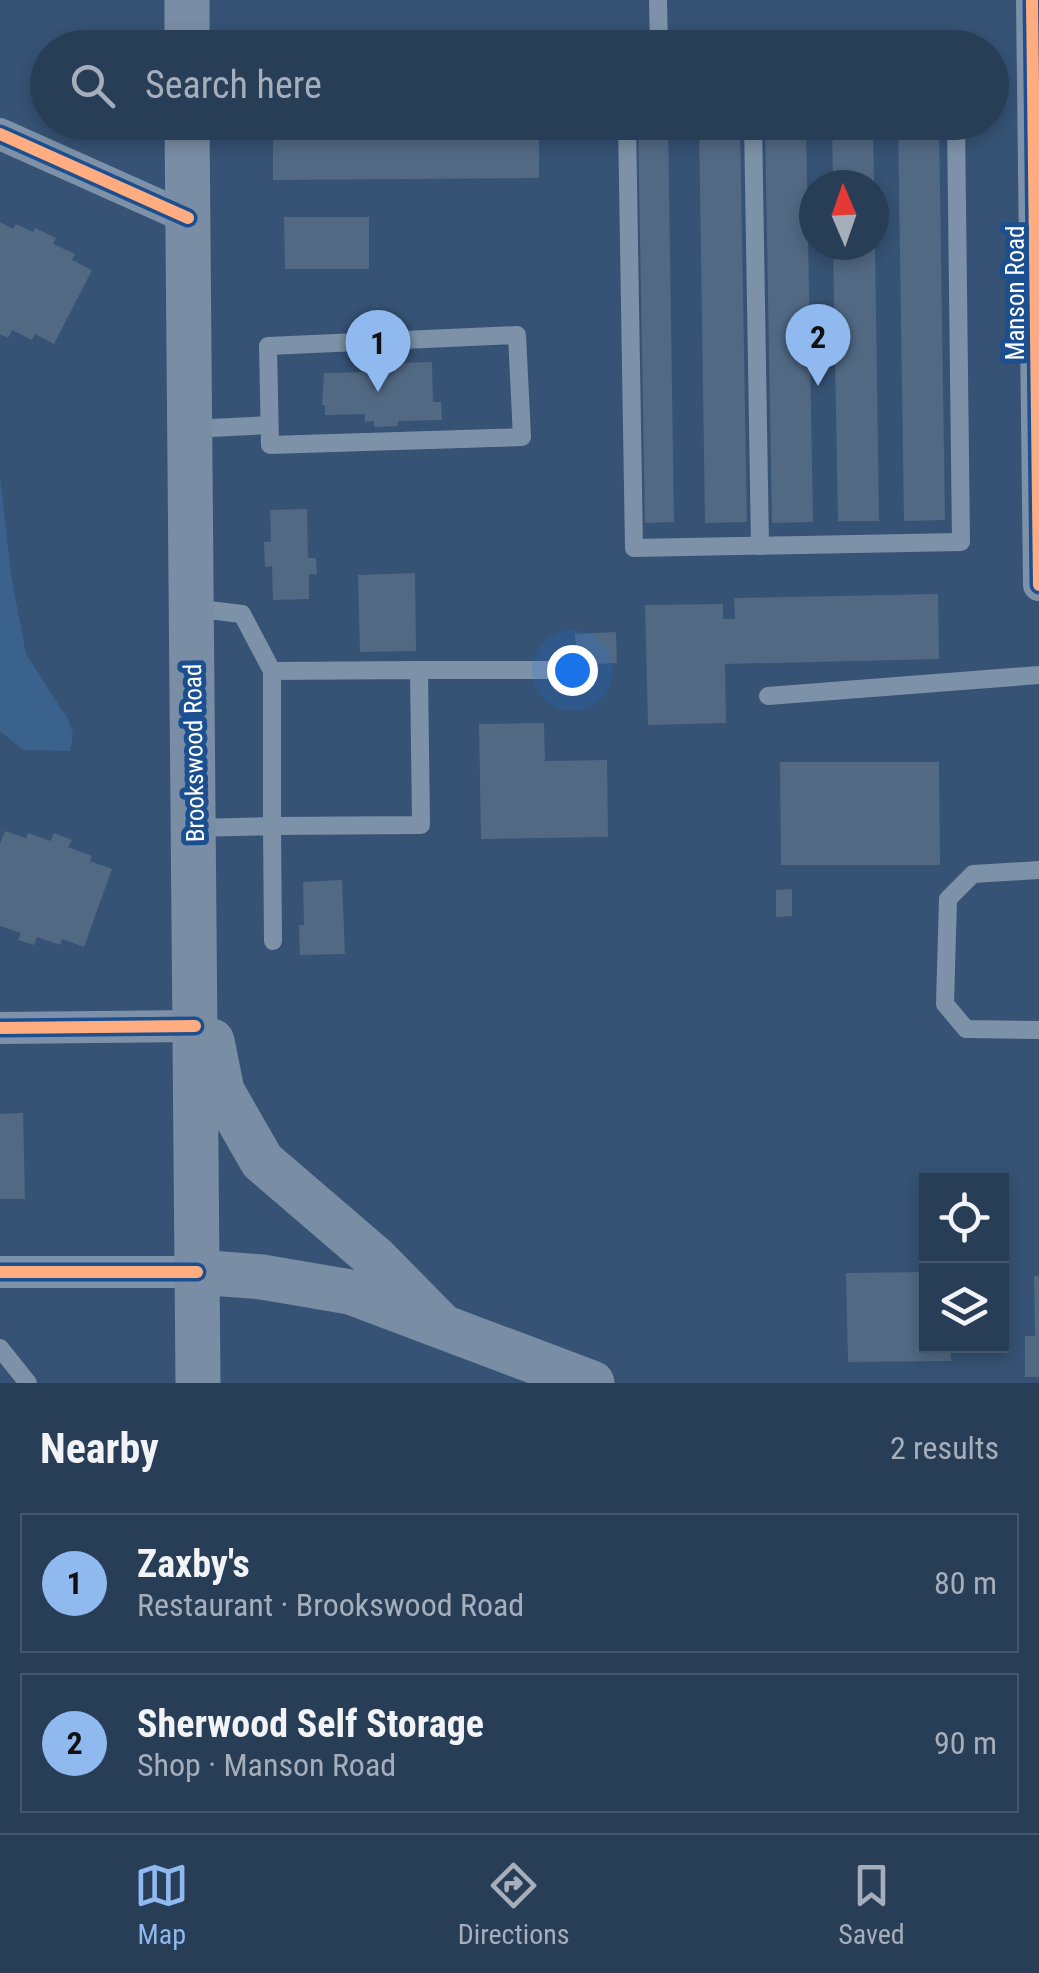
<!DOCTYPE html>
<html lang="en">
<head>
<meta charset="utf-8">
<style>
  :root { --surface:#283e57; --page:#30455d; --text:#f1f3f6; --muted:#a5aeba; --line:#44576d; --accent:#90b9f0 }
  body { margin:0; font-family:"Roboto Condensed",sans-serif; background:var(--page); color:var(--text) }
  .controls { position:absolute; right:30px; bottom:30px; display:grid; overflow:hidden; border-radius:0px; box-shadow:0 5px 15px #0003 }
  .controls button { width:90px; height:90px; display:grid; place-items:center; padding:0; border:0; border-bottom:2px solid var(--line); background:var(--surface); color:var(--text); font:50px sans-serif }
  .compass { position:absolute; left:799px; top:170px; width:90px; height:90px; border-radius:50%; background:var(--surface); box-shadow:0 5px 15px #0003; rotate:358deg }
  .you { position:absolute; left:572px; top:670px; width:35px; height:35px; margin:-25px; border:8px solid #fff; border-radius:50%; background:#1a73e8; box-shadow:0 0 0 15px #1a73e833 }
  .badge { display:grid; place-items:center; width:65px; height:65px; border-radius:50%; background:var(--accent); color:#111; font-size:32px; font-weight:700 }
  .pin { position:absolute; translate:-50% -82px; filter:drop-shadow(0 2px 5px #0008) }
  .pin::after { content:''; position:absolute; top:52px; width:35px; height:30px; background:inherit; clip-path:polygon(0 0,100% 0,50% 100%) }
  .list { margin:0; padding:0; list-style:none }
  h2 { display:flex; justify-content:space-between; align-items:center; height:130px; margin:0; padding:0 40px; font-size:42px }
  h2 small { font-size:32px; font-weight:400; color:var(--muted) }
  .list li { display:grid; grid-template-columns:65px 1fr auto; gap:30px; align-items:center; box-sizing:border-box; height:140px; margin:0 20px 20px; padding:0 20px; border:2px solid var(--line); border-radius:0px }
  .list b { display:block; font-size:38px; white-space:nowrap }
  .list p { margin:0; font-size:32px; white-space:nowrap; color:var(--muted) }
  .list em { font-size:32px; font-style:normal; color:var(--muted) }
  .icon { flex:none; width:55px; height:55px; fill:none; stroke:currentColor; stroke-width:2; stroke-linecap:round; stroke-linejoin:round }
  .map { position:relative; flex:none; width:1039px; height:1383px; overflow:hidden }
  .search { position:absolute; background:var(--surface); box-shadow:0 5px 15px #0003; left:30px; right:30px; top:30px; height:110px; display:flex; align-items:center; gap:25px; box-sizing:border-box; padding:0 35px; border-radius:55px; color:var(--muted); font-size:38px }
  .sheet { height:450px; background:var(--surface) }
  nav { display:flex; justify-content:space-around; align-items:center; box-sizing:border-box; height:140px; border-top:2px solid var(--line); background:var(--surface); font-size:28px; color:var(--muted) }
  nav a { display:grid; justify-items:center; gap:5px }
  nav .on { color:var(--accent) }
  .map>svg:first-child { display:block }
  .water { fill:#3b618d }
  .building { fill:#526984 }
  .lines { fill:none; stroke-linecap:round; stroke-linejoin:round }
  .service { stroke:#7d92a8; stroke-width:18 }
  .minor { stroke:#7d92a8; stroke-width:32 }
  .secondary { stroke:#798da4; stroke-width:45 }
  .cycleway-casing { stroke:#1b4f8f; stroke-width:19 }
  .cycleway { stroke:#ffac80; stroke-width:12 }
  .labels { text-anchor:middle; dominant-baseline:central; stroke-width:10; stroke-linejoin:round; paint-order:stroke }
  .street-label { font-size:25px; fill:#fff; stroke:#1b4f8f }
</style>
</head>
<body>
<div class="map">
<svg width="1039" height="1383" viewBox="0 0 1039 1383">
  <rect width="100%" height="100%" fill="#365274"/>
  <path class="water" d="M 0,475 L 11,575 L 26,654 L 69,721 L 73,735 L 70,751 L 23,750 L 0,731 Z"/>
  <g class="building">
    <path d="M 638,122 L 668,122 L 674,522 L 645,523 Z"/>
    <path d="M 699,122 L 740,122 L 747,522 L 705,523 Z"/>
    <path d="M 765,122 L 806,122 L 813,522 L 772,523 Z"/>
    <path d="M 832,122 L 873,122 L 874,185 L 833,185 Z"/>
    <path d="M 898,122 L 939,122 L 945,520 L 904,521 Z"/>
    <path d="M 539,137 L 539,178 L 273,180 L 273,139 Z"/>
    <path d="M 284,217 L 369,217 L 369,269 L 285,269 Z"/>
    <path d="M 0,222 L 13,229 L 16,224 L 33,232 L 35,228 L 56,238 L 53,244 L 75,254 L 72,260 L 92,270 L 54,344 L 35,334 L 32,340 L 12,330 L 8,338 L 0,334 Z"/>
    <path d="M 833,245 L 875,245 L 879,521 L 838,521 Z"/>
    <path d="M 375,359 L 398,359 L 398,363 L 432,362 L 433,402 L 441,402 L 442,420 L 398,421 L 398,426 L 374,427 L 374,421 L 365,422 L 365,414 L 325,415 L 325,405 L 322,405 L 324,373 L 364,372 L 363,364 L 375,364 Z"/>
    <path d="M 307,509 L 308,558 L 316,558 L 317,574 L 309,574 L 309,599 L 273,600 L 272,566 L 265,567 L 264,542 L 271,542 L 270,510 Z"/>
    <path d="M 415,573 L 416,651 L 360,652 L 358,575 Z"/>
    <path d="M 938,594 L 939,659 L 725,664 L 726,723 L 648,725 L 645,605 L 723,604 L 723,619 L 735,619 L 734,598 Z"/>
    <path d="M 616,632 L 617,663 L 577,665 L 575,634 Z"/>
    <path d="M 544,723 L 545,761 L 607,760 L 608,837 L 481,839 L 479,724 Z"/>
    <path d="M 780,762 L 939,762 L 940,865 L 781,865 Z"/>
    <path d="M 5,831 L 26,838 L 28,833 L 51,841 L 54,833 L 72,840 L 68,847 L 92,856 L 90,861 L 112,869 L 84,947 L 62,939 L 60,945 L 37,937 L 34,945 L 18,940 L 21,933 L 0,926 L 0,844 Z"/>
    <path d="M 342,880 L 345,954 L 300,955 L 299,925 L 304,925 L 303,882 Z"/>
    <path d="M 792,889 L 792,916 L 776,917 L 776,890 Z"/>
    <path d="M 23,1113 L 25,1199 L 0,1199 L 0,1114 Z"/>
    <path d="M 926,1272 L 926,1346 L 950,1346 L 951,1361 L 848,1362 L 846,1273 Z"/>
    <path d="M 1034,1276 L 1039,1276 L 1039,1377 L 1025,1377 L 1025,1336 L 1035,1336 Z"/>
  </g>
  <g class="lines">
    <g class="service">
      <path d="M 658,0 L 659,48"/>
      <path d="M 627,122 L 634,548 L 961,542 L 956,122"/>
      <path d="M 753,122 L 760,546"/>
      <path d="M 517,335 L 522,437 L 270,445 L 268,346 Z"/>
      <path d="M 191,429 L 269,425"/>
      <path d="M 192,608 L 242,614 L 272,671"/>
      <path d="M 419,670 L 562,670"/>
      <path d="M 768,696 L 1039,675"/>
      <path d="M 195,828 L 272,826 L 272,671 L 419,670 L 421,825 L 272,826 L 273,941"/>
      <path d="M 1039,870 L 973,874 L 948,899 L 945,1004 L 966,1029 L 1039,1030"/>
      <path d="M 0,1348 L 28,1383"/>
    </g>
    <g class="minor">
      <path d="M 1032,0 L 1039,585"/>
      <path d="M 0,134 L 188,218"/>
      <path d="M 0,1028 L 195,1026"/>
      <path d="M 0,1272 L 197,1272"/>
    </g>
    <g class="secondary">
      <path d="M 187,48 L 187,0"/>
      <path d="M 187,122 L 198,1383"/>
      <path d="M 212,1041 L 222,1091 L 262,1161 L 375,1258 L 439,1323"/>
      <path d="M 197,1272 L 262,1277 L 350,1292 L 592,1383"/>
    </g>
    <defs>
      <g id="cycleway">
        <path d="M 1032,0 L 1039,585"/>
        <path d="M 0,134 L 188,218"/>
        <path d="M 0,1028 L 195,1026"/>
        <path d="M 0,1272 L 197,1272"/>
      </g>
    </defs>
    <use href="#cycleway" class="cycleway-casing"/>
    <use href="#cycleway" class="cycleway"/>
  </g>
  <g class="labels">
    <g class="street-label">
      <text transform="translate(1015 293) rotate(-90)">Manson Road</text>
      <text transform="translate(194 753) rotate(-91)">Brookswood Road</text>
    </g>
  </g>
</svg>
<div class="controls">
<button><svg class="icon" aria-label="locate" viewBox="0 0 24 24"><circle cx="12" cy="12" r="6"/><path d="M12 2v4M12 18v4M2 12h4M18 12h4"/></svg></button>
<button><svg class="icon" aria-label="layers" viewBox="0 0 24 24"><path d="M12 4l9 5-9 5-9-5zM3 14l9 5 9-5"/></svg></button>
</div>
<svg class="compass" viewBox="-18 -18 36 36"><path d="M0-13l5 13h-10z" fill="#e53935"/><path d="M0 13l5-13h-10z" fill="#a5aeba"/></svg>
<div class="you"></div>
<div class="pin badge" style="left:378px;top:392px">1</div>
<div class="pin badge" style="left:818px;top:386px">2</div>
<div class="search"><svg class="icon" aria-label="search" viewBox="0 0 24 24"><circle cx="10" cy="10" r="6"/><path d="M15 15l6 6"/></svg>Search here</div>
</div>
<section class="sheet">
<h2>Nearby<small>2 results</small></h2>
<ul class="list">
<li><span class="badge">1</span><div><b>Zaxby's</b><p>Restaurant · Brookswood Road</p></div><em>80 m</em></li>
<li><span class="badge">2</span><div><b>Sherwood Self Storage</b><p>Shop · Manson Road</p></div><em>90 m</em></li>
</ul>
</section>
<nav>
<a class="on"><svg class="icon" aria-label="map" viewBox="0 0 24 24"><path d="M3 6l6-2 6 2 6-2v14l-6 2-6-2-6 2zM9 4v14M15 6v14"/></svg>Map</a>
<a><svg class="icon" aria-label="directions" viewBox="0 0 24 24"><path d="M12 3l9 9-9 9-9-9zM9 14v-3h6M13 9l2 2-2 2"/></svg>Directions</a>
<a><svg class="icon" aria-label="saved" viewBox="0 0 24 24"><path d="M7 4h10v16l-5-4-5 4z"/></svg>Saved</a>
</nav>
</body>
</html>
